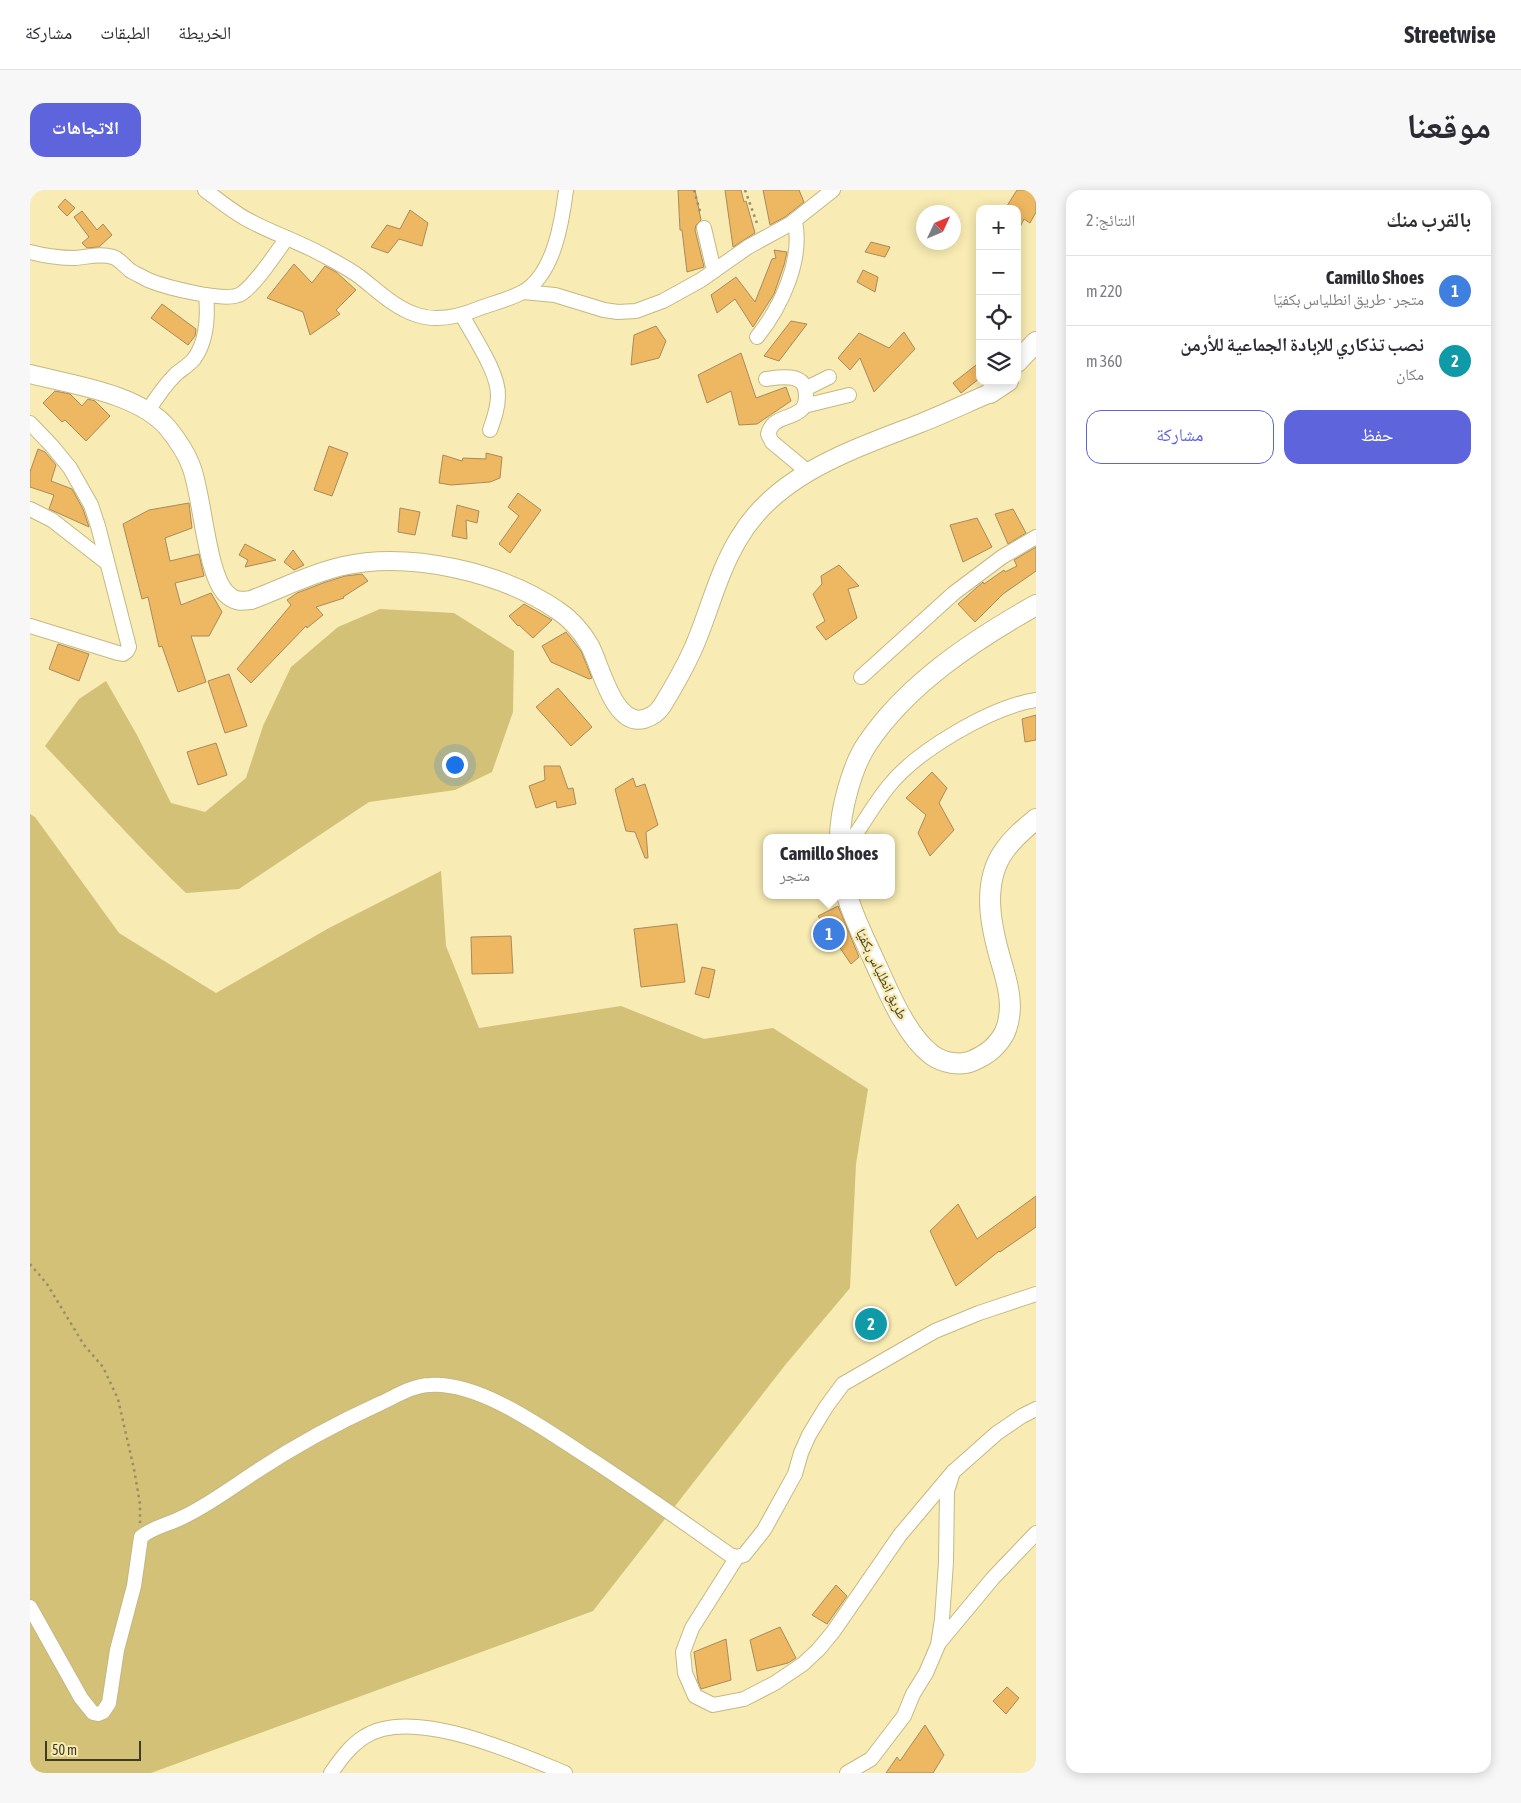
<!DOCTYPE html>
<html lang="ar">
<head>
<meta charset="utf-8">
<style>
  :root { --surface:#fff; --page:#f7f7f7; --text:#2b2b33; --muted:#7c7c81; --line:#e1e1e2; --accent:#5e64dc }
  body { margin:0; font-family:"Asap Condensed","Noto Naskh Arabic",sans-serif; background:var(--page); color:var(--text); direction:rtl }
  .controls { position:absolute; right:15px; top:15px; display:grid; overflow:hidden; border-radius:10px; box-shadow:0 2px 12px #0003 }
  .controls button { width:45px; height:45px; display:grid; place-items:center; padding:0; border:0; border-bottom:1px solid var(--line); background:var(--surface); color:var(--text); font:25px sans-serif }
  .compass { position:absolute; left:886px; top:15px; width:45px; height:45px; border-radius:50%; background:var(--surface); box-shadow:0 2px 12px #0003; rotate:46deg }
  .scale { position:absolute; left:15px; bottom:12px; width:96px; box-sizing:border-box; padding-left:5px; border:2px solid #403b24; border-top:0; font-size:14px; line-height:18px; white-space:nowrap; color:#403b24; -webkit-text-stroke:4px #f8ebb3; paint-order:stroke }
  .you { position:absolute; left:424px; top:574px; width:18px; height:18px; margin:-12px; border:4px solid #fff; border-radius:50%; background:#1a73e8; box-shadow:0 0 0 8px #1a73e833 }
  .badge { display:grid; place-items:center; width:32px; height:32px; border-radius:50%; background:var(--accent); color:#fff; font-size:16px; font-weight:700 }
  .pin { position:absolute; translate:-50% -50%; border:2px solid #fff; box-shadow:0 1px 5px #0006 }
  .popup { position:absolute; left:733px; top:644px; width:132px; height:65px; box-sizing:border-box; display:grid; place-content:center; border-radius:10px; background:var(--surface); filter:drop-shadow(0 1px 4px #0005); font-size:16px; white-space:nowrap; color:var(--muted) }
  .popup b { font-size:19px; color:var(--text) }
  .popup::after { content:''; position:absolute; left:50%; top:100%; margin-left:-10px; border:10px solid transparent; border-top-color:var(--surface) }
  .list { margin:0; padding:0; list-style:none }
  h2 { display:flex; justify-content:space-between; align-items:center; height:65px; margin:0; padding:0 20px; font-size:21px }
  h2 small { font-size:16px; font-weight:400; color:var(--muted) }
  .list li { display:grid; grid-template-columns:32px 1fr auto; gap:15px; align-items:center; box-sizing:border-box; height:70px; padding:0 20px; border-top:1px solid var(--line) }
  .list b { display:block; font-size:19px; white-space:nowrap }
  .list p { margin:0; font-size:16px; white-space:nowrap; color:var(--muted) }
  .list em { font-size:16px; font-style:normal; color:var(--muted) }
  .actions { display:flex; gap:10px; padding:15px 20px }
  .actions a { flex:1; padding:11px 0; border:1px solid var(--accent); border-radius:15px; text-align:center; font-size:18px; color:var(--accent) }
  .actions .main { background:var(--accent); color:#fff }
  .icon { flex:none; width:28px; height:28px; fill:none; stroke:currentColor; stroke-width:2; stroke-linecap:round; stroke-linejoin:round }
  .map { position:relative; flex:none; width:1006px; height:1583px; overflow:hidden; direction:ltr; border-radius:15px }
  header { display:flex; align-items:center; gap:30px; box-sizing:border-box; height:70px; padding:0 25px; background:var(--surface); border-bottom:1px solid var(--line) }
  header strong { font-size:24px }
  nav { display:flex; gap:28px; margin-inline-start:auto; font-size:18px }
  .intro { display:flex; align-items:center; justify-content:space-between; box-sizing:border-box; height:120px; padding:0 30px }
  h1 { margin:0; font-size:35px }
  .button { padding:12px 22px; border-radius:15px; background:var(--accent); color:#fff; font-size:18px; font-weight:700 }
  main { display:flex; gap:30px; padding:0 30px }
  aside { flex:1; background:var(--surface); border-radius:15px; box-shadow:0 2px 12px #0003 }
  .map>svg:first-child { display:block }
  .green { fill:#d2c177 }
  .building { fill:#eeb761; stroke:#a98a5c }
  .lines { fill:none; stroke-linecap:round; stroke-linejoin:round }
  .minor-casing { stroke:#c5b882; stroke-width:16 }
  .major-casing { stroke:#c5b882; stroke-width:20 }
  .highway-casing { stroke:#c5b882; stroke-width:22 }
  .path { stroke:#978e68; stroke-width:2.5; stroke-dasharray:2.5 4; stroke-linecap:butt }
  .minor { stroke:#fff; stroke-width:14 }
  .major { stroke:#fff; stroke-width:18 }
  .highway { stroke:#fff; stroke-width:20 }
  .labels { text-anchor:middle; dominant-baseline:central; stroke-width:4.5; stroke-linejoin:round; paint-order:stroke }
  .street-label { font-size:14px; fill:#403b24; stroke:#f8ebb3 }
</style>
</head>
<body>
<header>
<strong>Streetwise</strong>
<nav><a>الخريطة</a><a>الطبقات</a><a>مشاركة</a></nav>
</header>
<div class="intro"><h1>موقعنا</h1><a class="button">الاتجاهات</a></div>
<main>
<aside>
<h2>بالقرب منك<small>النتائج: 2</small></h2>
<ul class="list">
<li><span class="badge" style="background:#3f7fe0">1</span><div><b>Camillo Shoes</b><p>متجر · طريق انطلياس بكفيّا</p></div><em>220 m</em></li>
<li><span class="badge" style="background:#0f9aa8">2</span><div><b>نصب تذكاري للإبادة الجماعية للأرمن</b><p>مكان</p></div><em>360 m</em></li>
</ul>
<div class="actions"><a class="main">حفظ</a><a>مشاركة</a></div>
</aside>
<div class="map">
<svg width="1006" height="1583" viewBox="0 0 1006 1583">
  <rect width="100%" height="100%" fill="#f8ebb3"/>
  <g class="green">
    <path d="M 350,419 L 424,423 L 484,461 L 483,522 L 462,582 L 425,600 L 339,612 L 209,699 L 156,703 C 107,656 62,605 15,556 L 49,509 L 76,491 L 107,545 L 141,613 L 175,622 L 216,588 L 233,536 L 261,477 L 308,437 Z"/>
    <path d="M 0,624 L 5,627 L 89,743 L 186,803 L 299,738 L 411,681 L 416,756 L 449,838 L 591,816 L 674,849 L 743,838 L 838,899 L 826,974 L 820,1098 L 756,1174 L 563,1421 L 121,1583 L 0,1583 Z"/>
  </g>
  <g class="building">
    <path d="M 648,0 L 665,0 L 671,30 L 666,35 L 665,40 L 674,77 L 657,82 L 652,40 L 650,40 Z"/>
    <path d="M 695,0 L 711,0 L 714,12 L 716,11 L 725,43 L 703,57 Z"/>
    <path d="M 733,0 L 769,0 L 774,12 L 755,27 L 740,35 Z"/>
    <path d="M 987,0 L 1006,0 L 1006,22 L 1000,33 L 994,29 L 987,43 L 987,19 L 975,19 Z"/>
    <path d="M 35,9 L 45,18 L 37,26 L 28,17 Z"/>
    <path d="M 380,20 L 398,33 L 392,56 L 369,49 L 358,63 L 341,57 L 357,35 L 370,39 Z"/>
    <path d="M 52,21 L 67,40 L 73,34 L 82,45 L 69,57 L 57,58 L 52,53 L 59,47 L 44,27 Z"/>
    <path d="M 841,52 L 860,57 L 855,67 L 835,62 Z"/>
    <path d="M 744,60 L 757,62 L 754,75 L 744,104 L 723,137 L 705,109 L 687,123 L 681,105 L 706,87 L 725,112 L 742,69 L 746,68 Z"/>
    <path d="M 264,74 L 282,93 L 295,76 L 306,82 L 326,100 L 306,120 L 310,124 L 280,145 L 273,122 L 237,108 Z"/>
    <path d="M 833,80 L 848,87 L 845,102 L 827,92 Z"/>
    <path d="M 132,114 L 166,139 L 165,146 L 158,155 L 121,128 Z"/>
    <path d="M 761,131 L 777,134 L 749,171 L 734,166 Z"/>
    <path d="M 626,136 L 636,151 L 629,168 L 601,175 L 604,145 Z"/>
    <path d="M 874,142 L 885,159 L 844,202 L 830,168 L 820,180 L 808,168 L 829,143 L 859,158 Z"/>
    <path d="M 711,163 L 726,208 L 756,197 L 761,211 L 727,234 L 709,235 L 701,201 L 677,213 L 668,185 Z"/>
    <path d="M 946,175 L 950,180 L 950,188 L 931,203 L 923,193 Z"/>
    <path d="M 25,201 L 40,204 L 52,216 L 58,209 L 65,211 L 80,226 L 56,251 L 35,230 L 32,232 L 13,213 Z"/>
    <path d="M 299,256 L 318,263 L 302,306 L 284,300 Z"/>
    <path d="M 8,259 L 15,262 L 26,275 L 21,291 L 42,299 L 53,319 L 59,337 L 19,319 L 24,305 L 0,297 L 0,282 Z"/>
    <path d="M 456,263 L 472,267 L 470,288 L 460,292 L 421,295 L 409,293 L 413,265 L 432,271 L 433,268 L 456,269 Z"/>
    <path d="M 488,303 L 511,320 L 480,363 L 469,354 L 489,326 L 478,317 Z"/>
    <path d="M 159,313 L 162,338 L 135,348 L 140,371 L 169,364 L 174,386 L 145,393 L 151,415 L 181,403 L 192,422 L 179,446 L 161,446 L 176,492 L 148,502 L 132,456 L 129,457 L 118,407 L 112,409 L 93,334 L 119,320 Z"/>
    <path d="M 427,315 L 449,321 L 447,333 L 436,330 L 437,349 L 422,346 Z"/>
    <path d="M 370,318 L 390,322 L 385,345 L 368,342 Z"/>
    <path d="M 983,319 L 996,343 L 978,354 L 965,324 Z"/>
    <path d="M 947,328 L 962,357 L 933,372 L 920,335 Z"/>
    <path d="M 215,354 L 246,370 L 215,377 L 218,370 L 209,365 Z"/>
    <path d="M 1006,357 L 1006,381 L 973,404 L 945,432 L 928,414 L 953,392 L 954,394 L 974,380 L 975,382 L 987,376 L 984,370 Z"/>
    <path d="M 263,360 L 274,375 L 264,380 L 254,372 Z"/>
    <path d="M 809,375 L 829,396 L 818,399 L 827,428 L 796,450 L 786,437 L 795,431 L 783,404 L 792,394 L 791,386 Z"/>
    <path d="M 332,384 L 338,391 L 313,407 L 314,408 L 286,417 L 293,425 L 277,438 L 276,436 L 221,493 L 207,479 L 261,415 L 257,410 L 267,403 L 293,393 L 315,386 Z"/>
    <path d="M 494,414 L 522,430 L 503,448 L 489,435 L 488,436 L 479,426 Z"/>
    <path d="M 536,442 L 551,461 L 562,488 L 559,489 L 521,472 L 512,456 Z"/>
    <path d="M 28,454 L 59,464 L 49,491 L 19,479 Z"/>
    <path d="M 199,484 L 217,536 L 195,543 L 178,491 Z"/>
    <path d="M 528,498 L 562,537 L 541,556 L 506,517 Z"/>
    <path d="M 1006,525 L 1006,550 L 995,552 L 992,529 Z"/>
    <path d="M 186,553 L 197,585 L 168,595 L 157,562 Z"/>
    <path d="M 514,576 L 530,576 L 538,599 L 543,598 L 546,614 L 527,618 L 526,611 L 506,618 L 499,596 L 515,590 Z"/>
    <path d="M 902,582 L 917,598 L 909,613 L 924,640 L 900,666 L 888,643 L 896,625 L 876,608 Z"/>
    <path d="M 603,588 L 606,597 L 615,594 L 628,635 L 616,642 L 618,668 L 615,668 L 605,642 L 596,641 L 585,599 Z"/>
    <path d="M 808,716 L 829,767 L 821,774 L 788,726 Z"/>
    <path d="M 647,734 L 655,792 L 611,797 L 604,739 Z"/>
    <path d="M 481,746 L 483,783 L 442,784 L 441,747 Z"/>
    <path d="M 672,777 L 685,780 L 679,808 L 665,804 Z"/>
    <path d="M 1006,1006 L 1006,1037 L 970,1062 L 969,1061 L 926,1096 L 900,1041 L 928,1014 L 947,1049 Z"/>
    <path d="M 806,1395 L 817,1406 L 797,1434 L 782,1425 Z"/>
    <path d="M 750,1437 L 766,1468 L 758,1473 L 727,1481 L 720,1450 Z"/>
    <path d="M 696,1449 L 701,1490 L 671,1499 L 668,1491 L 664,1462 Z"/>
    <path d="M 977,1497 L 989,1508 L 976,1524 L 963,1511 Z"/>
    <path d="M 895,1535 L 914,1565 L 903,1583 L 856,1583 L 867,1567 L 870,1571 Z"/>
  </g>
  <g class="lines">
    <defs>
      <g id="minor">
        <path d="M 175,0 C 190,11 205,24 222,32 C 245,44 269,52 291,64 C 304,71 318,78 330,87 C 348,101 365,118 387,125 C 408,132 431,126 450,118 C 464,113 480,109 493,102 C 524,84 532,32 536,0"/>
        <path d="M 674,38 L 684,81"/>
        <path d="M 0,62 C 15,66 30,68 45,68 C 58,67 70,63 83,67 C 90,69 95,77 101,81 C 106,84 113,87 118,90 C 135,97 196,113 211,104 C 227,93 245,64 257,48"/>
        <path d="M 493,102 L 525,105 L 574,120 L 588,122 L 606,121 L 633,111 L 671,90 L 718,57 L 760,34 L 803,0"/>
        <path d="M 432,125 C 443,146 469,183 468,206 C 468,218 464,229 460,240"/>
        <path d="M 727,147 C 751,117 773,71 765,31"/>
        <path d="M 736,189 C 751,187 776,182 776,205 C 776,210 776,216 771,220 C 759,230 743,226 738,244 L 742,252 L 778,282"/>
        <path d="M 775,199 L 799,187"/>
        <path d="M 774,216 L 819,205"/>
        <path d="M 118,221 C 126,208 135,195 146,184 C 152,179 159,175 164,169 C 177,151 178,125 176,105"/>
        <path d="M 0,233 L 22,256 L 40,278 L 61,315 L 68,336 L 99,457 L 97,461 L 93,464 L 88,463 L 0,436"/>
        <path d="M 0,319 L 22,330 L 77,373"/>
        <path d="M 831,487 L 924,403 L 972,367 L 1006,347"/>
        <path d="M 823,648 C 835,631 845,613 858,597 C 886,561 961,517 1006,510"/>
        <path d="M 707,1367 L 662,1438 L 653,1462 L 655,1483 L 665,1506 L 683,1515 L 714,1509 L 745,1493 L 773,1474 L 788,1460 L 803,1442 L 870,1345 L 923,1282"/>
        <path d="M 0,1417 L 51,1508 L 63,1523 L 68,1524 L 73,1522 L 79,1513 L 87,1460 L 104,1396 L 111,1347 C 123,1337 137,1335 151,1328 C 171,1319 188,1307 206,1295 C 252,1263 300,1236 351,1213 C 366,1206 384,1195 400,1195 C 450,1192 513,1238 553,1264 C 603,1296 652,1331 700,1365 L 707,1367 L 714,1365 L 734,1340 L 765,1284 L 771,1263 L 779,1245 L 796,1217 L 813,1194 L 905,1141 L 949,1123 L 1006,1104"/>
        <path d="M 909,1453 L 963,1388 L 1006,1343"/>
        <path d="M 301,1583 C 310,1570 320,1556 334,1547 C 382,1515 488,1564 535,1583"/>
        <path d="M 817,1583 L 841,1569 L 874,1526 L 883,1504 L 896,1483 L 908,1455 L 912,1429 L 916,1372 L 917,1301 L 923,1282 L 967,1243 L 992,1226 L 1006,1219"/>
      </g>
      <path id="major" d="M 0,184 C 42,195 107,203 137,237 C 146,248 156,262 161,276 C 173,305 176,390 199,406 C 206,412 212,411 221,410 C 251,399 281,383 313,376 C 380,361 471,382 527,420 C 541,429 552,442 560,456 C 571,477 584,537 614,529 C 623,526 627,523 632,516 C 643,498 654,479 663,459 C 679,423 688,382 709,348 C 747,283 825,259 891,233 C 914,224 937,213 960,203"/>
      <g id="highway">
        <path d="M 987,172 L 1006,152"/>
        <path d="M 960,203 L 978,191"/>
        <path d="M 810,648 C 810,621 822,576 837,554 C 877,494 944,450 1006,415"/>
        <path d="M 817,705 C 823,727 834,748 843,768 C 857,798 875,845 902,865 C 913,873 930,876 942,871 C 957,865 968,856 975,842 C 984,820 979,799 973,778 C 962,742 950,695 974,661 C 983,648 994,639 1006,629"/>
      </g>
    </defs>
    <use href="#minor" class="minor-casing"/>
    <use href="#major" class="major-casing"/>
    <use href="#highway" class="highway-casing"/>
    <g class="path">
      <path d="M 664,0 L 671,25"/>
      <path d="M 715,0 L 728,36"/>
      <path d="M 0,1074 L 17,1094 L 54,1155 L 73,1177 L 88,1209 L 104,1279 L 110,1314 L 110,1333"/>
    </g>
    <use href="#minor" class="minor"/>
    <use href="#major" class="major"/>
    <use href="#highway" class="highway"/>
  </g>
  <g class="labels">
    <g class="street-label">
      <text transform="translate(852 784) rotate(64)">طريق انطلياس بكفيّا</text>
    </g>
  </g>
</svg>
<div class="controls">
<button>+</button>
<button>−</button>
<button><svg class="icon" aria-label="locate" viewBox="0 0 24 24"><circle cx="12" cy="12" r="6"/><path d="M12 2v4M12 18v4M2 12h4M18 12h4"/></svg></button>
<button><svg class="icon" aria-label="layers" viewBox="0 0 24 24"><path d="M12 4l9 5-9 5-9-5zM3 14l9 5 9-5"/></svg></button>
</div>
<svg class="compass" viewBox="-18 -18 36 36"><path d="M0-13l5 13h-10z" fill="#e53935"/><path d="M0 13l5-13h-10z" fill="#7c7c81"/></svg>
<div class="scale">50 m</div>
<div class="you"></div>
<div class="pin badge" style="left:799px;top:744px;background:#3f7fe0">1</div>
<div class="popup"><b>Camillo Shoes</b>متجر</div>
<div class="pin badge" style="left:841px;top:1134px;background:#0f9aa8">2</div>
</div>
</main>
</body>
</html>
